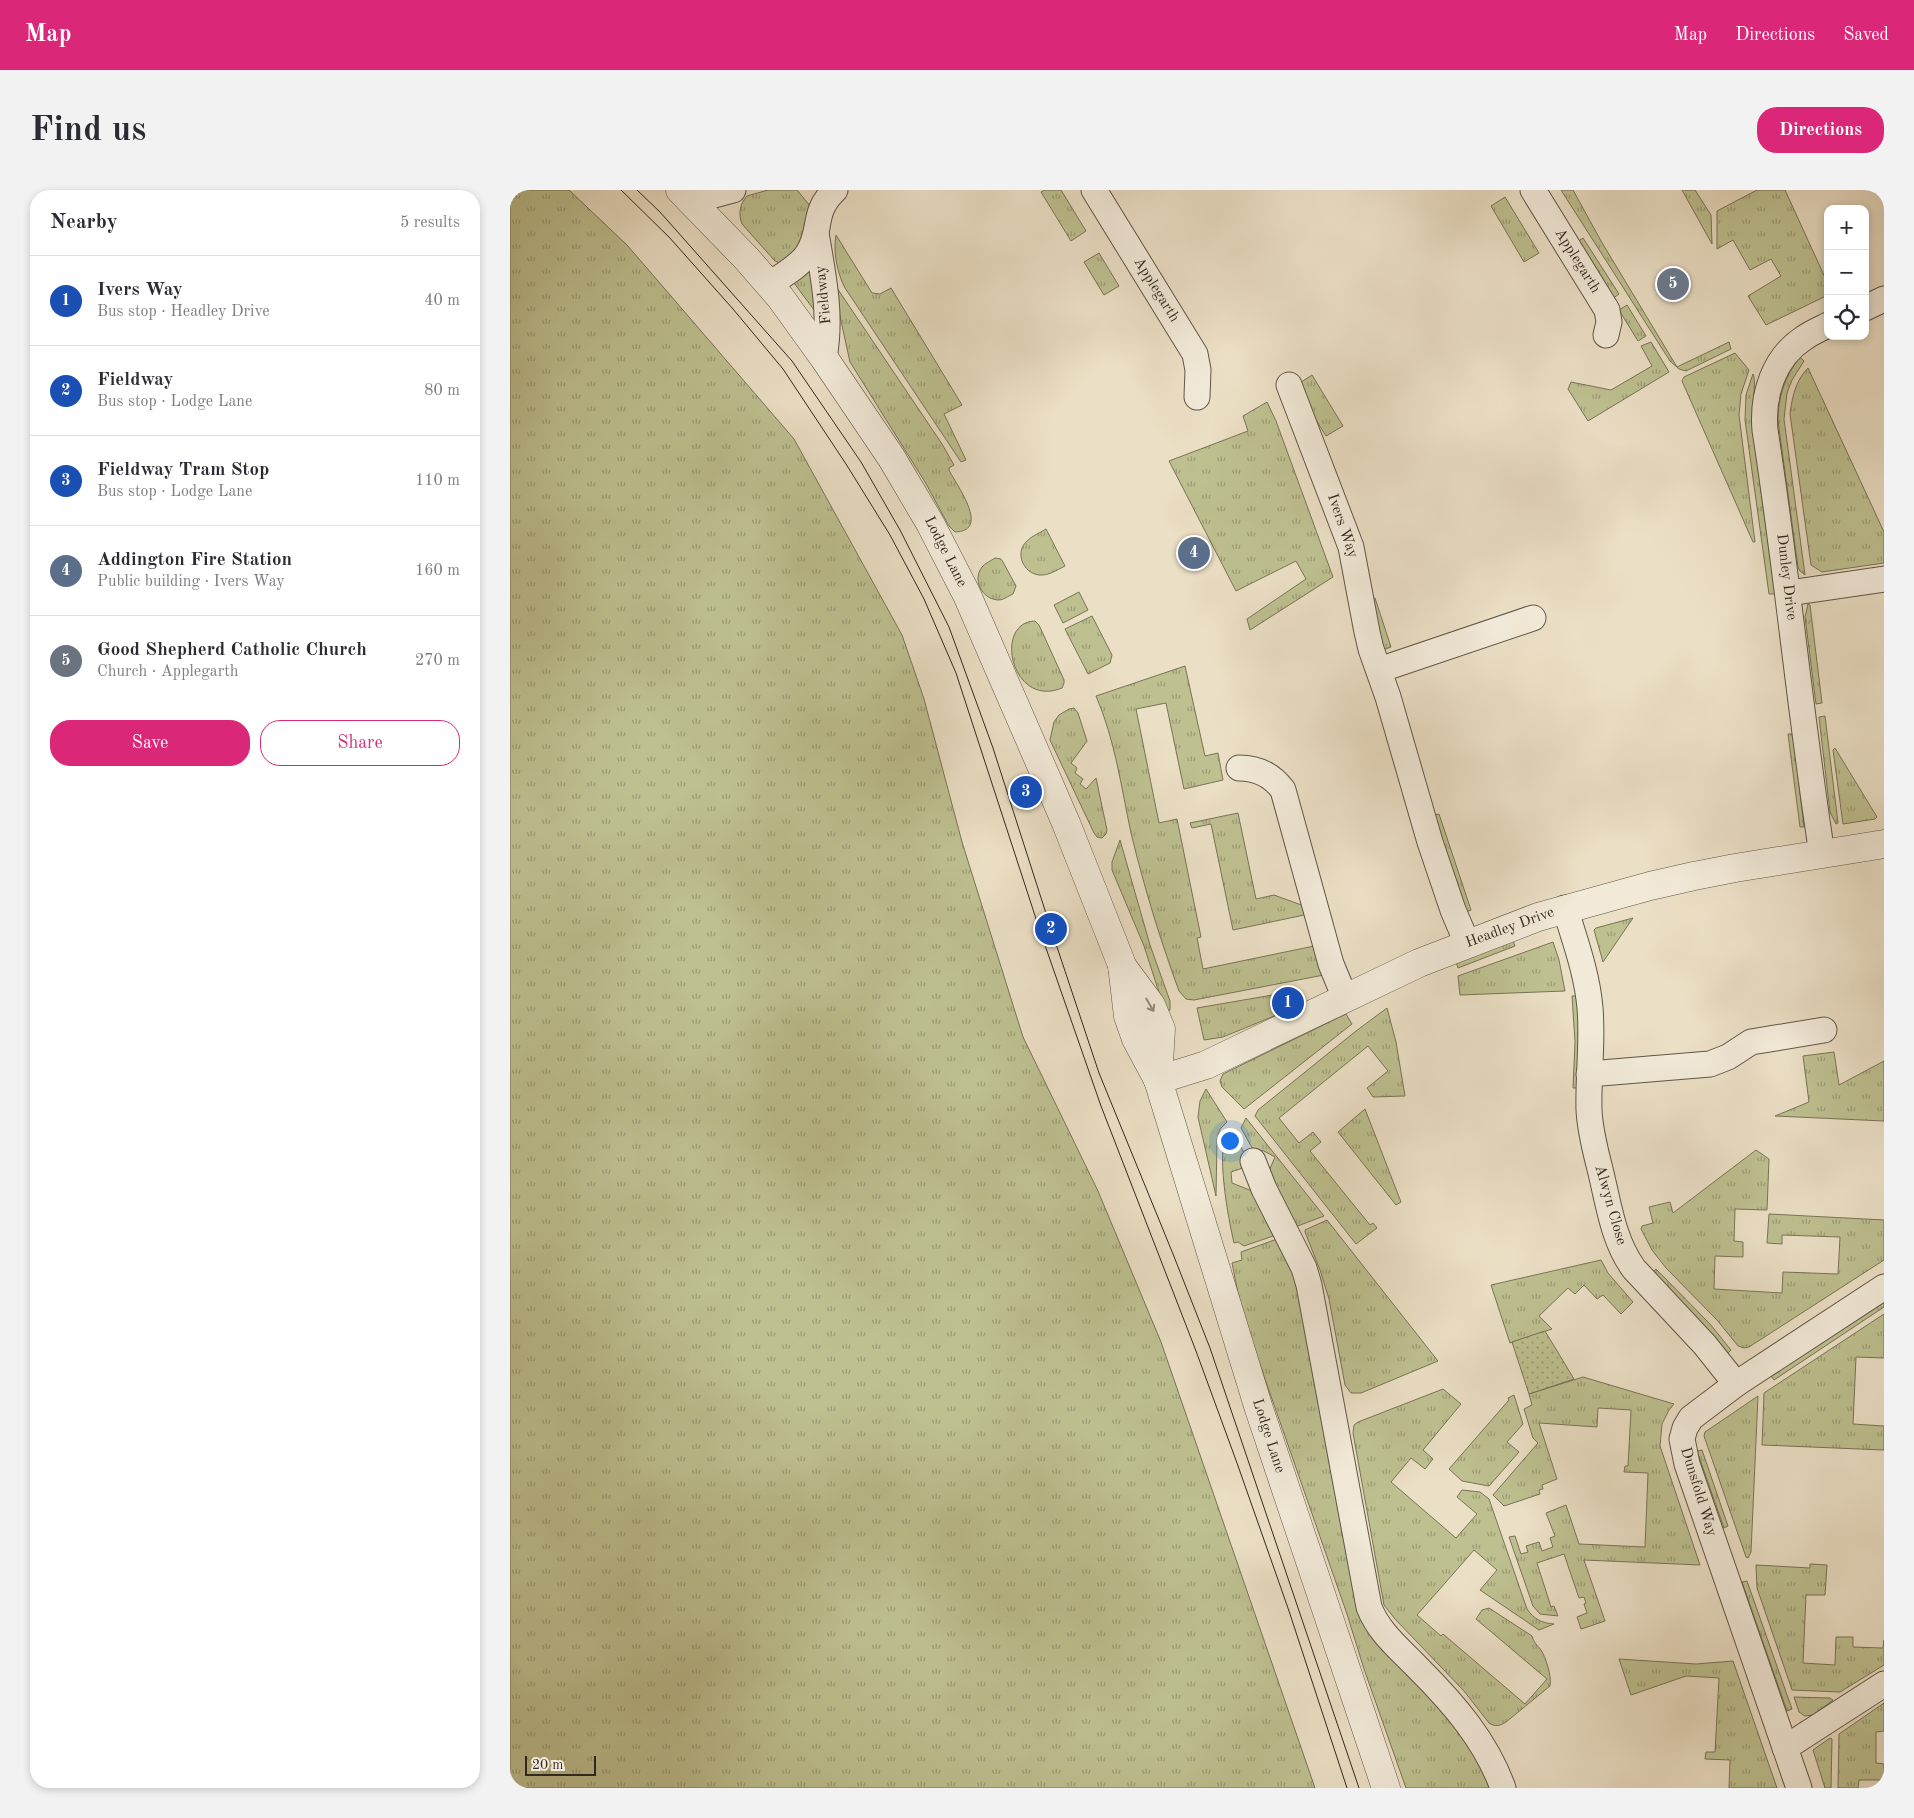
<!DOCTYPE html>
<html lang="en">
<head>
<meta charset="utf-8">
<style>
  :root { --surface:#fff; --page:#f2f2f3; --text:#2b2b33; --muted:#7c7c81; --line:#e1e1e2; --accent:#db2777 }
  body { margin:0; font-family:"Old Standard TT",serif; background:var(--page); color:var(--text) }
  .controls { position:absolute; right:15px; top:15px; display:grid; overflow:hidden; border-radius:10px; box-shadow:0 2px 8px #0003 }
  .controls button { width:45px; height:45px; display:grid; place-items:center; padding:0; border:0; border-bottom:1px solid var(--line); background:var(--surface); color:var(--text); font:25px sans-serif }
  .scale { position:absolute; left:15px; bottom:12px; width:71px; box-sizing:border-box; padding-left:5px; border:2px solid #31281e; border-top:0; font-size:14px; line-height:18px; white-space:nowrap; color:#31281e; -webkit-text-stroke:4px #f2ead9; paint-order:stroke }
  .you { position:absolute; left:719px; top:950px; width:18px; height:18px; margin:-12px; border:4px solid #fff; border-radius:50%; background:#1a73e8; box-shadow:0 0 0 8px #1a73e833 }
  .badge { display:grid; place-items:center; width:32px; height:32px; border-radius:50%; background:var(--accent); color:#fff; font-size:16px; font-weight:700 }
  .pin { position:absolute; translate:-50% -50%; border:2px solid #fff; box-shadow:0 1px 5px #0006 }
  .list { margin:0; padding:0; list-style:none }
  h2 { display:flex; justify-content:space-between; align-items:center; height:65px; margin:0; padding:0 20px; font-size:21px }
  h2 small { font-size:16px; font-weight:400; color:var(--muted) }
  .list li { display:grid; grid-template-columns:32px 1fr auto; gap:15px; align-items:center; box-sizing:border-box; height:90px; padding:0 20px; border-top:1px solid var(--line) }
  .list b { display:block; font-size:19px; white-space:nowrap }
  .list p { margin:0; font-size:16px; white-space:nowrap; color:var(--muted) }
  .list em { font-size:16px; font-style:normal; color:var(--muted) }
  .actions { display:flex; gap:10px; padding:15px 20px }
  .actions a { flex:1; padding:11px 0; border:1px solid var(--accent); border-radius:20px; text-align:center; font-size:18px; color:var(--accent) }
  .actions .main { background:var(--accent); color:#fff }
  .icon { flex:none; width:28px; height:28px; fill:none; stroke:currentColor; stroke-width:2; stroke-linecap:round; stroke-linejoin:round }
  .map { position:relative; flex:none; width:1374px; height:1598px; overflow:hidden; border-radius:20px }
  header { display:flex; align-items:center; gap:30px; box-sizing:border-box; height:70px; padding:0 25px; background:var(--accent); color:#fff }
  header strong { font-size:24px }
  nav { display:flex; gap:28px; margin-inline-start:auto; font-size:18px }
  .intro { display:flex; align-items:center; justify-content:space-between; box-sizing:border-box; height:120px; padding:0 30px }
  h1 { margin:0; font-size:35px }
  .button { padding:12px 22px; border-radius:20px; background:var(--accent); color:#fff; font-size:18px; font-weight:700 }
  main { display:flex; gap:30px; padding:0 30px }
  aside { flex:1; background:var(--surface); border-radius:20px; box-shadow:0 2px 8px #0003 }
  .map>svg:first-child { display:block }
  .grass { fill:url(#grass-tufts); stroke:#787457 }
  .park { fill:url(#park-dots); stroke:#787457 }
  .lines { fill:none; stroke-linecap:round; stroke-linejoin:round }
  .minor-casing { stroke:#605648; stroke-width:27 }
  .tertiary-casing { stroke:#605648; stroke-width:29 }
  .minor { stroke:#f2ead9; stroke-width:25 }
  .tertiary { stroke:#f2ead9; stroke-width:28 }
  .tram { stroke:#31281e; stroke-width:1 }
  .oneway { stroke:#92897c }
  .labels { text-anchor:middle; dominant-baseline:central; stroke-width:4.5; stroke-linejoin:round; paint-order:stroke }
  .street-label { font-size:15px; fill:#31281e; stroke:#f2ead9 }
</style>
</head>
<body>
<header>
<strong>Map</strong>
<nav><a>Map</a><a>Directions</a><a>Saved</a></nav>
</header>
<div class="intro"><h1>Find us</h1><a class="button">Directions</a></div>
<main>
<aside>
<h2>Nearby<small>5 results</small></h2>
<ul class="list">
<li><span class="badge" style="background:#1a4fb4">1</span><div><b>Ivers Way</b><p>Bus stop · Headley Drive</p></div><em>40 m</em></li>
<li><span class="badge" style="background:#1a4fb4">2</span><div><b>Fieldway</b><p>Bus stop · Lodge Lane</p></div><em>80 m</em></li>
<li><span class="badge" style="background:#1a4fb4">3</span><div><b>Fieldway Tram Stop</b><p>Bus stop · Lodge Lane</p></div><em>110 m</em></li>
<li><span class="badge" style="background:#5c6f8a">4</span><div><b>Addington Fire Station</b><p>Public building · Ivers Way</p></div><em>160 m</em></li>
<li><span class="badge" style="background:#6b7280">5</span><div><b>Good Shepherd Catholic Church</b><p>Church · Applegarth</p></div><em>270 m</em></li>
</ul>
<div class="actions"><a class="main">Save</a><a>Share</a></div>
</aside>
<div class="map">
<svg width="1374" height="1598" viewBox="0 0 1374 1598">
  <defs>
    <pattern id="grass-tufts" width="24" height="20" patternUnits="userSpaceOnUse" patternTransform="scale(1.25)"><rect width="24" height="20" fill="#bec090"/><path d="M3 7l-1-3M5 7V3M7 7l1-3M15 17l-1-3M17 17v-4M19 17l1-3" fill="none" stroke="#9b9c75"/></pattern>
    <pattern id="park-dots" width="8" height="8" patternUnits="userSpaceOnUse" patternTransform="scale(1.25)"><rect width="8" height="8" fill="#bec090"/><path d="M2 2h.1M6 6h.1" fill="none" stroke="#9b9c75" stroke-width="1.8" stroke-linecap="round"/></pattern>
  </defs>
  <rect width="100%" height="100%" fill="#ebdfc5"/>
  <filter id="stains"><feTurbulence type="fractalNoise" baseFrequency=".004" numOctaves="4"/><feColorMatrix values="0 0 0 0 .2 0 0 0 0 .09 0 0 0 0 .02 0 0 0 .5 -.17"/></filter>
  <radialGradient id="worn" r=".72"><stop offset=".6" stop-color="#630" stop-opacity="0"/><stop offset="1" stop-color="#630" stop-opacity=".3"/></radialGradient>
  <g class="grass">
    <path d="M 0,0 L 59,0 L 117,55 L 284,249 L 392,445 L 414,509 L 452,652 L 513,847 L 588,1001 L 651,1152 L 805,1598 L 0,1598 Z"/>
    <path d="M 258,0 L 287,0 L 301,17 L 293,54 L 272,74 L 265,71 L 232,34 C 228,23 230,14 237,6 Z"/>
    <path d="M 535,0 L 551,0 L 576,41 L 561,51 L 531,2 Z"/>
    <path d="M 1051,0 L 1063,0 L 1091,51 L 1167,177 L 1219,152 L 1221,159 L 1176,181 L 1169,179 L 1160,171 Z"/>
    <path d="M 1172,0 L 1185,0 L 1201,25 L 1202,54 Z"/>
    <path d="M 1247,0 L 1275,0 L 1318,94 L 1318,105 L 1256,135 L 1238,106 L 1271,86 L 1261,69 L 1240,80 L 1223,50 L 1207,59 L 1207,21 Z"/>
    <path d="M 995,7 L 1029,63 L 1014,72 L 981,16 Z"/>
    <path d="M 326,45 L 362,103 L 370,104 L 381,98 L 452,215 L 434,224 L 456,270 L 451,272 L 335,98 C 327,83 323,61 326,45 Z"/>
    <path d="M 1073,48 L 1109,104 L 1102,109 L 1067,52 Z"/>
    <path d="M 589,63 L 609,96 L 594,105 L 574,72 Z"/>
    <path d="M 300,77 L 310,128 L 284,93 Z"/>
    <path d="M 327,98 L 432,254 L 444,275 L 439,278 L 439,280 C 447,296 481,341 445,342 L 439,336 L 415,292 L 340,172 L 324,99 Z"/>
    <path d="M 1117,115 L 1136,146 L 1128,151 L 1109,120 Z"/>
    <path d="M 1141,152 L 1159,182 L 1078,231 L 1058,199 L 1061,192 L 1101,200 L 1142,176 L 1131,156 Z"/>
    <path d="M 1225,163 L 1239,180 L 1231,204 L 1229,225 L 1245,352 L 1243,352 L 1172,191 L 1174,187 Z"/>
    <path d="M 1290,167 L 1294,171 L 1282,190 L 1277,203 L 1274,229 L 1295,385 L 1290,381 L 1288,377 L 1268,231 C 1268,207 1275,186 1290,167 Z"/>
    <path d="M 1298,178 L 1374,342 L 1374,373 L 1312,382 L 1301,375 L 1280,224 C 1282,207 1286,190 1298,178 Z"/>
    <path d="M 1243,184 C 1247,191 1241,222 1242,234 L 1265,404 L 1259,404 L 1235,230 L 1236,205 Z"/>
    <path d="M 802,185 L 833,236 L 816,246 L 785,196 Z"/>
    <path d="M 757,212 L 766,231 L 823,387 L 740,440 L 737,429 L 796,389 L 786,371 L 726,401 L 659,271 L 738,241 L 733,226 Z"/>
    <path d="M 536,339 L 555,376 C 547,380 538,386 529,385 C 513,383 505,363 516,352 C 521,346 530,343 536,339 Z"/>
    <path d="M 485,368 L 491,369 L 493,372 L 506,396 L 503,404 C 498,406 494,410 488,410 C 472,409 462,390 472,377 C 475,373 481,371 485,368 Z"/>
    <path d="M 569,402 L 578,420 L 553,433 L 544,415 Z"/>
    <path d="M 865,408 L 881,457 L 873,460 L 861,409 Z"/>
    <path d="M 1298,414 L 1300,415 L 1312,513 L 1306,514 L 1295,427 Z"/>
    <path d="M 582,426 L 602,465 L 600,473 L 578,484 L 555,439 Z"/>
    <path d="M 525,431 L 529,435 L 554,490 L 554,493 L 552,498 C 501,519 483,432 525,431 Z"/>
    <path d="M 675,476 L 695,566 L 708,563 L 713,590 L 674,599 L 656,513 L 626,519 L 649,633 L 667,629 L 691,747 L 687,748 L 693,779 L 809,755 L 814,785 L 684,810 L 676,809 L 669,801 C 650,749 634,697 621,643 C 611,596 605,550 586,506 Z"/>
    <path d="M 564,518 L 568,523 L 577,551 L 561,573 L 567,578 L 565,583 L 573,589 L 570,594 L 576,599 L 586,588 L 597,640 L 596,644 L 592,648 L 587,647 L 584,643 L 540,550 L 544,532 L 549,525 L 559,519 Z"/>
    <path d="M 1315,526 L 1328,633 L 1326,634 L 1320,622 L 1309,527 Z"/>
    <path d="M 1278,544 L 1283,544 L 1294,637 L 1290,637 Z"/>
    <path d="M 1325,558 L 1367,627 L 1365,629 L 1333,634 L 1323,560 Z"/>
    <path d="M 728,623 L 746,709 L 764,705 L 797,717 L 799,724 L 723,740 L 701,634 L 682,638 L 680,633 Z"/>
    <path d="M 929,624 L 961,720 L 956,722 L 924,625 Z"/>
    <path d="M 610,650 L 640,755 L 660,811 L 660,820 L 657,822 L 655,821 L 634,756 L 602,680 L 602,672 Z"/>
    <path d="M 1123,728 L 1093,772 L 1084,740 L 1086,738 Z"/>
    <path d="M 1003,751 L 1005,756 L 948,778 L 946,772 Z"/>
    <path d="M 1043,752 L 1049,770 L 1055,801 L 950,805 L 948,786 Z"/>
    <path d="M 786,801 L 787,803 L 764,815 L 769,824 L 713,847 L 694,850 L 687,818 Z"/>
    <path d="M 1062,806 L 1066,806 L 1069,829 L 1068,898 L 1063,898 L 1065,852 Z"/>
    <path d="M 877,818 L 886,852 L 895,906 L 863,907 L 857,898 L 878,881 L 858,856 L 769,928 L 789,953 L 803,942 L 811,952 L 800,961 L 860,1035 L 863,1033 L 867,1038 L 846,1054 L 745,926 L 748,920 L 846,841 Z"/>
    <path d="M 836,824 L 842,834 L 734,919 L 712,897 L 710,891 L 713,884 Z"/>
    <path d="M 1324,862 L 1329,895 L 1374,871 L 1374,931 L 1265,926 L 1299,912 L 1293,866 Z"/>
    <path d="M 696,899 L 717,932 L 710,939 L 707,949 L 706,1006 L 688,927 L 690,911 Z"/>
    <path d="M 855,919 L 891,1012 L 886,1015 L 828,942 Z"/>
    <path d="M 736,928 L 814,1026 L 785,1037 L 761,994 L 759,981 L 765,967 L 752,960 L 749,965 L 746,965 L 731,938 Z"/>
    <path d="M 719,940 L 721,940 L 739,971 L 733,978 L 721,982 L 722,993 L 742,1001 L 769,1044 L 734,1056 L 728,1052 L 724,1053 C 719,1032 704,955 719,940 Z"/>
    <path d="M 1246,960 L 1259,969 L 1257,1020 L 1225,1019 L 1224,1051 L 1233,1052 L 1233,1067 L 1205,1066 L 1204,1099 L 1272,1103 L 1273,1082 L 1328,1084 L 1330,1047 L 1272,1045 L 1272,1054 L 1257,1053 L 1259,1024 L 1374,1030 L 1374,1070 L 1239,1157 L 1234,1158 L 1228,1156 L 1207,1130 L 1156,1078 L 1142,1060 L 1131,1039 L 1132,1036 L 1143,1033 L 1139,1017 L 1160,1012 L 1163,1023 Z"/>
    <path d="M 817,1030 L 928,1171 L 851,1203 L 841,1203 L 835,1195 L 819,1109 L 810,1080 L 795,1042 L 795,1040 Z"/>
    <path d="M 770,1048 L 786,1084 L 848,1416 L 955,1547 L 982,1598 L 896,1598 L 854,1479 L 837,1424 L 732,1123 L 722,1073 L 732,1070 L 731,1062 Z"/>
    <path d="M 1091,1070 L 1098,1083 L 1123,1112 L 1111,1124 L 1093,1105 L 1087,1109 L 1074,1095 L 1065,1104 L 1058,1098 L 1029,1126 L 1042,1139 L 1000,1153 L 981,1095 Z"/>
    <path d="M 1146,1079 L 1200,1134 L 1221,1160 L 1217,1164 L 1142,1083 Z"/>
    <path d="M 1374,1111 L 1374,1117 L 1264,1190 L 1261,1186 Z"/>
    <path d="M 1374,1124 L 1374,1168 L 1346,1167 L 1343,1234 L 1374,1236 L 1374,1260 L 1252,1255 L 1254,1203 Z"/>
    <path d="M 1073,1187 L 1164,1214 L 1159,1220 L 1152,1234 L 1150,1256 L 1190,1375 L 1074,1370 L 1095,1431 L 1071,1439 L 1067,1427 L 1077,1423 L 1074,1414 L 1076,1413 L 1074,1407 L 1069,1408 L 1054,1364 L 1027,1373 L 1041,1417 L 1044,1416 L 1048,1426 L 1030,1424 L 1023,1416 L 999,1347 L 1005,1346 L 1011,1364 L 1018,1362 L 1016,1356 L 1029,1352 L 1032,1361 L 1043,1357 L 1040,1348 L 1045,1346 L 1036,1323 L 1056,1315 L 1069,1354 L 1135,1357 L 1138,1283 L 1114,1282 L 1115,1276 L 1118,1276 L 1121,1220 L 1088,1218 L 1087,1237 L 1029,1233 L 1047,1289 L 1032,1295 L 1033,1299 L 1029,1300 L 1030,1304 L 994,1316 L 983,1305 L 1028,1253 L 1023,1248 L 1014,1219 L 1022,1215 L 1019,1204 Z"/>
    <path d="M 933,1199 L 951,1214 L 913,1260 L 923,1269 L 915,1279 L 901,1268 L 881,1292 L 946,1348 L 967,1324 L 947,1307 L 952,1300 L 970,1302 L 979,1309 L 1017,1419 C 1024,1429 1031,1433 1044,1434 L 1029,1440 L 970,1400 L 987,1380 L 964,1360 L 907,1425 L 931,1446 L 933,1444 L 1015,1514 L 1037,1489 L 966,1429 L 972,1420 L 979,1418 L 1022,1446 C 1024,1453 1027,1455 1031,1460 C 1036,1468 1042,1487 1040,1496 L 996,1532 C 990,1536 985,1537 979,1533 L 954,1501 L 885,1429 L 874,1415 L 843,1243 L 844,1235 L 848,1232 Z"/>
    <path d="M 1004,1205 L 1013,1234 L 997,1252 L 1009,1262 L 979,1296 L 952,1291 L 939,1279 L 999,1210 L 998,1208 Z"/>
    <path d="M 1248,1206 L 1241,1362 L 1238,1368 L 1236,1367 L 1194,1246 L 1195,1242 L 1198,1240 Z"/>
    <path d="M 1192,1260 L 1218,1336 L 1214,1338 L 1187,1261 Z"/>
    <path d="M 1300,1374 L 1317,1375 L 1315,1405 L 1296,1405 L 1293,1473 L 1325,1475 L 1326,1447 L 1343,1447 L 1343,1457 L 1373,1458 L 1374,1450 L 1374,1475 L 1330,1502 L 1282,1500 L 1247,1398 L 1246,1375 L 1300,1378 Z"/>
    <path d="M 1237,1391 L 1282,1519 L 1277,1521 L 1232,1392 Z"/>
    <path d="M 1109,1469 L 1186,1474 L 1223,1471 L 1267,1598 L 1219,1598 L 1220,1570 L 1195,1569 L 1196,1562 L 1205,1562 L 1209,1488 L 1176,1486 L 1121,1505 Z"/>
    <path d="M 1284,1507 L 1320,1508 L 1323,1510 L 1303,1525 L 1295,1526 L 1289,1522 Z"/>
    <path d="M 1374,1513 L 1374,1541 L 1366,1542 L 1366,1573 L 1374,1574 L 1374,1590 L 1349,1590 L 1348,1598 L 1328,1598 L 1329,1544 Z"/>
    <path d="M 1320,1548 L 1322,1549 L 1321,1598 L 1315,1598 L 1303,1560 Z"/>
  </g>
  <path class="park" d="M 1035,1141 L 1064,1189 L 1019,1204 L 1002,1152 Z"/>
  <g class="lines">
    <defs>
      <g id="minor">
        <path d="M 584,0 L 685,164 L 688,180 L 687,207"/>
        <path d="M 1023,0 L 1097,120 L 1099,132 L 1096,145"/>
        <path d="M 182,11 L 223,0"/>
        <path d="M 306,43 C 313,85 322,125 314,168"/>
        <path d="M 260,94 C 273,85 290,76 298,63 C 313,39 301,23 325,0"/>
        <path d="M 1355,118 L 1374,109"/>
        <path d="M 779,195 L 841,357 L 857,442 L 861,459 L 878,507 L 920,652 L 943,720 L 957,753"/>
        <path d="M 1279,403 L 1374,389"/>
        <path d="M 869,480 L 1023,428"/>
        <path d="M 729,578 C 747,578 762,585 773,600 L 821,774 L 835,808"/>
        <path d="M 1312,664 C 1290,523 1277,381 1255,240 C 1252,206 1263,168 1294,148 C 1301,143 1310,139 1318,135"/>
        <path d="M 1055,718 C 1065,751 1077,783 1080,818 C 1083,852 1078,886 1079,920 C 1080,942 1086,963 1091,983 C 1099,1017 1104,1052 1124,1079 L 1195,1155 L 1226,1194"/>
        <path d="M 1079,884 L 1200,874 L 1218,867 L 1241,852 L 1314,840"/>
        <path d="M 743,971 L 754,999 L 794,1078 L 799,1095 L 859,1417 C 869,1443 890,1459 909,1479 C 944,1514 976,1551 993,1598"/>
        <path d="M 1275,1558 L 1374,1494"/>
        <path d="M 1289,1598 L 1177,1274 L 1172,1249 L 1175,1238 L 1181,1228 L 1226,1194 L 1374,1097"/>
      </g>
      <g id="tertiary">
        <path d="M 170,0 L 236,68 L 270,107 L 314,168 L 381,267 L 420,333 L 457,405 L 556,633 L 612,775 L 618,826 L 626,849 L 648,890 L 749,1219 L 876,1598"/>
        <path d="M 612,776 L 641,815 L 651,839 L 648,890"/>
        <path d="M 648,890 L 696,875 L 909,773 L 1028,727 L 1140,696 L 1184,686 L 1225,678 L 1374,654"/>
      </g>
    </defs>
    <use href="#minor" class="minor-casing"/>
    <use href="#tertiary" class="tertiary-casing"/>
    <use href="#minor" class="minor"/>
    <use href="#tertiary" class="tertiary"/>
    <g class="tram">
      <path d="M 111,0 L 159,47 L 223,119 L 273,179 L 336,274 L 380,345 L 414,409 L 446,483 L 529,738 L 591,916 L 686,1161 L 727,1273 L 779,1421 L 837,1598"/>
      <path d="M 127,0 L 150,22 L 282,171 L 351,272 L 390,340 L 439,437 L 483,558 L 541,739 L 589,883 L 663,1064 L 700,1158 L 849,1598"/>
    </g>
  </g>
  <defs><path id="oneway-shaft" d="M-6 0H5M1.5-3L5.5 0L1.5 3" fill="none" stroke-width="1.6" stroke-linecap="round" stroke-linejoin="round" transform="scale(1.25)"/></defs>
  <use class="oneway" href="#oneway-shaft" transform="translate(640 815) rotate(60)"/>
  <g class="labels">
    <g class="street-label">
      <text transform="translate(1067 71) rotate(58)">Applegarth</text>
      <text transform="translate(646 100) rotate(58)">Applegarth</text>
      <text transform="translate(314 105) rotate(-96)">Fieldway</text>
      <text transform="translate(832 336) rotate(71)">Ivers Way</text>
      <text transform="translate(435 362) rotate(63)">Lodge Lane</text>
      <text transform="translate(1276 387) rotate(83)">Dunley Drive</text>
      <text transform="translate(1000 738) rotate(-20)">Headley Drive</text>
      <text transform="translate(1100 1015) rotate(74)">Alwyn Close</text>
      <text transform="translate(758 1246) rotate(72)">Lodge Lane</text>
      <text transform="translate(1188 1302) rotate(73)">Dunsfold Way</text>
    </g>
  </g>
  <rect width="100%" height="100%" filter="url(#stains)"/>
  <rect width="100%" height="100%" fill="url(#worn)"/>
</svg>
<div class="controls">
<button>+</button>
<button>−</button>
<button><svg class="icon" aria-label="locate" viewBox="0 0 24 24"><circle cx="12" cy="12" r="6"/><path d="M12 2v4M12 18v4M2 12h4M18 12h4"/></svg></button>
</div>
<div class="scale">20 m</div>
<div class="you"></div>
<div class="pin badge" style="left:778px;top:813px;background:#1a4fb4">1</div>
<div class="pin badge" style="left:541px;top:739px;background:#1a4fb4">2</div>
<div class="pin badge" style="left:516px;top:602px;background:#1a4fb4">3</div>
<div class="pin badge" style="left:684px;top:363px;background:#5c6f8a">4</div>
<div class="pin badge" style="left:1163px;top:94px;background:#6b7280">5</div>
</div>
</main>
</body>
</html>
